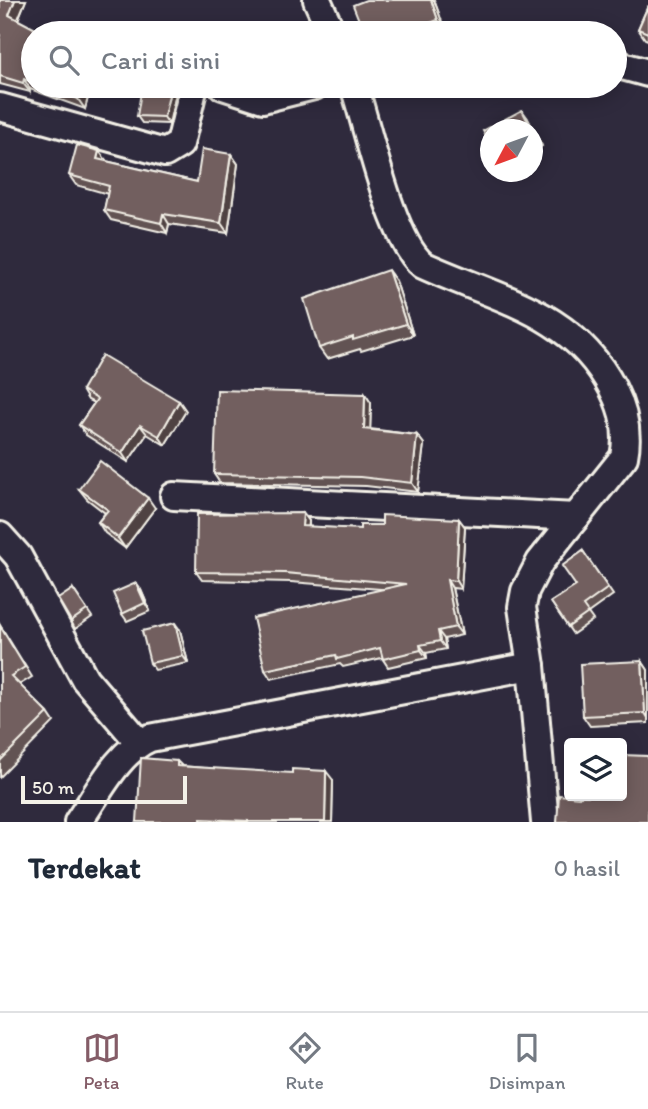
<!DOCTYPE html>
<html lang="id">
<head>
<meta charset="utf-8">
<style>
  :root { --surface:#fff; --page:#f6f6f7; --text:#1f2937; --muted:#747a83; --line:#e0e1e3; --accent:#845c67 }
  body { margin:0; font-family:Itim,sans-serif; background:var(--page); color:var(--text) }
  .controls { position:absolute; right:21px; bottom:21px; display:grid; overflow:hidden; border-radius:7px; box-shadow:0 4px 18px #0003 }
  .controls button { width:63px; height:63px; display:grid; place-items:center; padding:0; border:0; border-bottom:2px solid var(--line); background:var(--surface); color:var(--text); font:35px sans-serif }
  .compass { position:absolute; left:480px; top:119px; width:63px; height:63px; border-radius:50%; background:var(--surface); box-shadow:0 4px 18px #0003; rotate:229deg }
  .scale { position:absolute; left:21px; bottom:18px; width:166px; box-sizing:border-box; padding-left:7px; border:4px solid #f4f1e8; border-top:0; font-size:19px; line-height:24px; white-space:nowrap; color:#f4f1e8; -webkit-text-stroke:5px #2f2a3d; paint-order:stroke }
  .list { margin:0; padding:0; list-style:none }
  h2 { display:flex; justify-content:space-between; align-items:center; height:91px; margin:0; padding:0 28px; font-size:30px }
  h2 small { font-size:23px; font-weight:400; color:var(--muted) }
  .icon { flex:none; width:38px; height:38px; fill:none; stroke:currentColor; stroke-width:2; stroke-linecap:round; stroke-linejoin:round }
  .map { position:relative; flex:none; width:648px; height:822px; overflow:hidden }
  .search { position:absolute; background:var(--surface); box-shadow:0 4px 18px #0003; left:21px; right:21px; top:21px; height:77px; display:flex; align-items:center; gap:18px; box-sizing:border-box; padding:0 24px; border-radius:38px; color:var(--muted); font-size:26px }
  .sheet { height:189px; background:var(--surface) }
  nav { display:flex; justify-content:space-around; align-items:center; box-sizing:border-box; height:98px; border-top:2px solid var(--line); background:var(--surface); font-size:19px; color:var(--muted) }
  nav a { display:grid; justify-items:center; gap:4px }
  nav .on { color:var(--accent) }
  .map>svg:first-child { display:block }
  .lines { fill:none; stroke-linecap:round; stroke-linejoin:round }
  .minor-casing { stroke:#f4f1e8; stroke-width:32 }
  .minor { stroke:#2f2a3d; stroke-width:26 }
  .wall { fill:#625252; stroke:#f4f1e8; stroke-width:2 }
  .shaded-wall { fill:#504242; stroke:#f4f1e8; stroke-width:2 }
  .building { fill:#725f5f; stroke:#f4f1e8; stroke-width:2 }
</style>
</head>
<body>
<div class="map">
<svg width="648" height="822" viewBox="0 0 648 822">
  <rect width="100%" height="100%" fill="#2f2a3d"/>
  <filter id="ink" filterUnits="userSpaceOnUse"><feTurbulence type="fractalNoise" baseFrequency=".0143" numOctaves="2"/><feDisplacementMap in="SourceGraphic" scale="14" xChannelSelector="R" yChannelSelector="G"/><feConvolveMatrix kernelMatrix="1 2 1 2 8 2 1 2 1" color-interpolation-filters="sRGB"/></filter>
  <g filter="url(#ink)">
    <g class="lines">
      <defs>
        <g id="minor">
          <path d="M 317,0 L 332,33"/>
          <path d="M 615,64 L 648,73"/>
          <path d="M 223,86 L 263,99 L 314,86"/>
          <path d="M 354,86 C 368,128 391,240 423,265 C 497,299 573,311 613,389 C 624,411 629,432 624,457 L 540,562 L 525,591 L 522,607 L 531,666 L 545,822"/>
          <path d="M 0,107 L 165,153 L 180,144 L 194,86"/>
          <path d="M 174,496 L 576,517"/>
          <path d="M 0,536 L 18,556 L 85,679 L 139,742"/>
          <path d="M 78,822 C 97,795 118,751 150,738 L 531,666"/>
        </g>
      </defs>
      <use href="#minor" class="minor-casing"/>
      <use href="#minor" class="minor"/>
    </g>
    <g class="wall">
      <path d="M 0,0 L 26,0 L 18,20 L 33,33 L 33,86 L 91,86 L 85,109 L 30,89 L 30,92 L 0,84 Z"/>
      <path d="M 434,0 L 445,30 L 437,33 L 364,33 Z"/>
      <path d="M 648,6 L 648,40 L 645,39 L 638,29 Z"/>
      <path d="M 176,93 L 169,124 L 142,123 L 137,116 Z"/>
      <path d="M 527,117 L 542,146 L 533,151 L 533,130 Z"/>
      <path d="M 99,151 L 106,161 L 197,182 L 231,154 L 238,164 L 228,233 L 169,224 L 167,233 L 111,220 L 104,210 L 108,194 L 76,185 L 69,175 Z"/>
      <path d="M 396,281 L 413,335 L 361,351 L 360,349 L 327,359 L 319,348 Z"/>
      <path d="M 82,390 L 179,401 L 186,411 L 165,445 L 147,434 L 128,462 L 86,435 L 79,425 L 94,403 L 88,400 Z"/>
      <path d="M 365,394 L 371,403 L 370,429 L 417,435 L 424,444 L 418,492 L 366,486 L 220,483 L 214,474 Z"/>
      <path d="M 79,489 L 155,508 L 125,548 L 105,533 L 98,522 L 105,513 L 87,499 Z"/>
      <path d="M 459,519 L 465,527 L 461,589 L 452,588 L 462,635 L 444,639 L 446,649 L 426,653 L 427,658 L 388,667 L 382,658 L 343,667 L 340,664 L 271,679 L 265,670 L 381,589 L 291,582 L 202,580 L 196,572 L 309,521 L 309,527 L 360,529 L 382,525 Z"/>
      <path d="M 583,551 L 613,595 L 588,613 L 593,620 L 573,634 L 551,602 L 576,586 Z"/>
      <path d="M 73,589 L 92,617 L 75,629 L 71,621 Z"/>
      <path d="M 141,590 L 150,611 L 127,621 L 122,614 Z"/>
      <path d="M 0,625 L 32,677 L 19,685 L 48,713 L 54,722 L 0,777 Z"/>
      <path d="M 180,630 L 188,663 L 155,670 L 150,663 Z"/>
      <path d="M 642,661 L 648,670 L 648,723 L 590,726 L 583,716 Z"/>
      <path d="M 177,761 L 182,766 L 333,780 L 332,822 L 137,822 Z"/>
    </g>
    <g class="shaded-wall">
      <path d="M 15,0 L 26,0 L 16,24 L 9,15 Z"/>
      <path d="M 431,0 L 434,0 L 445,30 L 438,20 Z"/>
      <path d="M 24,79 L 30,89 L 30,92 L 23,83 Z"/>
      <path d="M 82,86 L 91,86 L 85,109 L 78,99 Z"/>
      <path d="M 171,86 L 176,93 L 169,124 L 164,117 Z"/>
      <path d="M 522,110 L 527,117 L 542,146 L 537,139 Z"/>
      <path d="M 99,151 L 106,160 L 104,169 L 97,159 Z"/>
      <path d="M 231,154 L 238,164 L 228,233 L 221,223 Z"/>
      <path d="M 163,214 L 169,224 L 167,233 L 161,223 Z"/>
      <path d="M 388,270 L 396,281 L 413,335 L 406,324 Z"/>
      <path d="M 365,394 L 371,403 L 370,438 L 364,429 Z"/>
      <path d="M 179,401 L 186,411 L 165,445 L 159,436 Z"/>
      <path d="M 140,425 L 147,434 L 128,462 L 122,453 Z"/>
      <path d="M 417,435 L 424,444 L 418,492 L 412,483 Z"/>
      <path d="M 148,498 L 155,508 L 125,548 L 118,538 Z"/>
      <path d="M 303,513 L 309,521 L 308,535 L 302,526 Z"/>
      <path d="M 459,519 L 465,527 L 461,589 L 456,581 Z"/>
      <path d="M 447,580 L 452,588 L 462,635 L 456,627 Z"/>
      <path d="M 136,583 L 141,590 L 150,611 L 145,603 Z"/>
      <path d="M 175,623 L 180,630 L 188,663 L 183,656 Z"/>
      <path d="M 438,631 L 444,639 L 446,649 L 440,641 Z"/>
      <path d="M 420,645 L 426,653 L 427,658 L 421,650 Z"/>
      <path d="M 642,661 L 648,670 L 648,718 L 645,713 Z"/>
      <path d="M 326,771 L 333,780 L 332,822 L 325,822 Z"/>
    </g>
    <g class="building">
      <path d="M 0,0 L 15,0 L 9,15 L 43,33 L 33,33 L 33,82 L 24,79 L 23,83 L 0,76 Z"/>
      <path d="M 366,0 L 431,0 L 438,20 L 403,33 L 364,33 L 353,5 Z"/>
      <path d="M 648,6 L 648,33 L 638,29 Z"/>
      <path d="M 42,86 L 82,86 L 78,99 Z"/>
      <path d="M 142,86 L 171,86 L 164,117 L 137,116 Z"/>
      <path d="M 522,110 L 532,130 L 491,130 L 491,146 L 483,131 Z"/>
      <path d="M 533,130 L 537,139 L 533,142 Z"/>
      <path d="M 77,145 L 99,151 L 97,159 L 197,182 L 202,149 L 231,154 L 221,223 L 163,214 L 161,223 L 104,210 L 109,186 L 69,175 Z"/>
      <path d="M 388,270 L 406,324 L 353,340 L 353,337 L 319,348 L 304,299 Z"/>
      <path d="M 102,355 L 179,401 L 159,436 L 140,425 L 122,453 L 79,425 L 97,399 L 82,390 Z"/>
      <path d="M 217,390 L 365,394 L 364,429 L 417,435 L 412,483 L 360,477 L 214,474 Z"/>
      <path d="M 100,461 L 148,498 L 118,538 L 98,522 L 108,510 L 79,489 Z"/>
      <path d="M 303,513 L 302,526 L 360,529 L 360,525 L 382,525 L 382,515 L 459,519 L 456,581 L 447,580 L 456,627 L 438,631 L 440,641 L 420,645 L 421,650 L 383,659 L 380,648 L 337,659 L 336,655 L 265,670 L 253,618 L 406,584 L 285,573 L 196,572 L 197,514 Z"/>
      <path d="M 583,551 L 608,588 L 583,606 L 588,613 L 568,627 L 551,602 L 576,586 L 562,566 Z"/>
      <path d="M 136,583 L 145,603 L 122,614 L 113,593 Z"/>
      <path d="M 73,589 L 87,610 L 71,621 L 58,599 Z"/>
      <path d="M 175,623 L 183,656 L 150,663 L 142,631 Z"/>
      <path d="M 0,626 L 25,667 L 11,676 L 48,713 L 0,761 Z"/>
      <path d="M 642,661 L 645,713 L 583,716 L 580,664 Z"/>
      <path d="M 622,755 L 648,756 L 648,822 L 557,822 L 559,795 L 579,797 L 579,796 L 622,796 Z"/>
      <path d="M 141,758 L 177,761 L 177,766 L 292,773 L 292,769 L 326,771 L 325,822 L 248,822 L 248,821 L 201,819 L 201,822 L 137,822 Z"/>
    </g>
  </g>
</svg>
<div class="controls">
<button><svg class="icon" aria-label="layers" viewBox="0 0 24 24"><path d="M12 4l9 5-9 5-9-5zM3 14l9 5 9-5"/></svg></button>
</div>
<svg class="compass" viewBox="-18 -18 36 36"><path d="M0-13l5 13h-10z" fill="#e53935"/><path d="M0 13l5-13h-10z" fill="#747a83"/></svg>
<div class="scale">50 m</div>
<div class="search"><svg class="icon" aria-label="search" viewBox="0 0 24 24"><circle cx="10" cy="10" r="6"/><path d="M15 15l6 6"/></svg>Cari di sini</div>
</div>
<section class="sheet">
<h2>Terdekat<small>0 hasil</small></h2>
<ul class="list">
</ul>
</section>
<nav>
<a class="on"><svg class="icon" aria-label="map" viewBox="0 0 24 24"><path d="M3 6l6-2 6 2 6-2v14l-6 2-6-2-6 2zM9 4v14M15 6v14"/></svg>Peta</a>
<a><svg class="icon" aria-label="directions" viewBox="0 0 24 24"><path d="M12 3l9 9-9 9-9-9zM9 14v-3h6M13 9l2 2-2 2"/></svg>Rute</a>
<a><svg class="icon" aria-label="saved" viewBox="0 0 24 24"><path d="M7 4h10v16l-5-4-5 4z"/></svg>Disimpan</a>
</nav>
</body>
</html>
